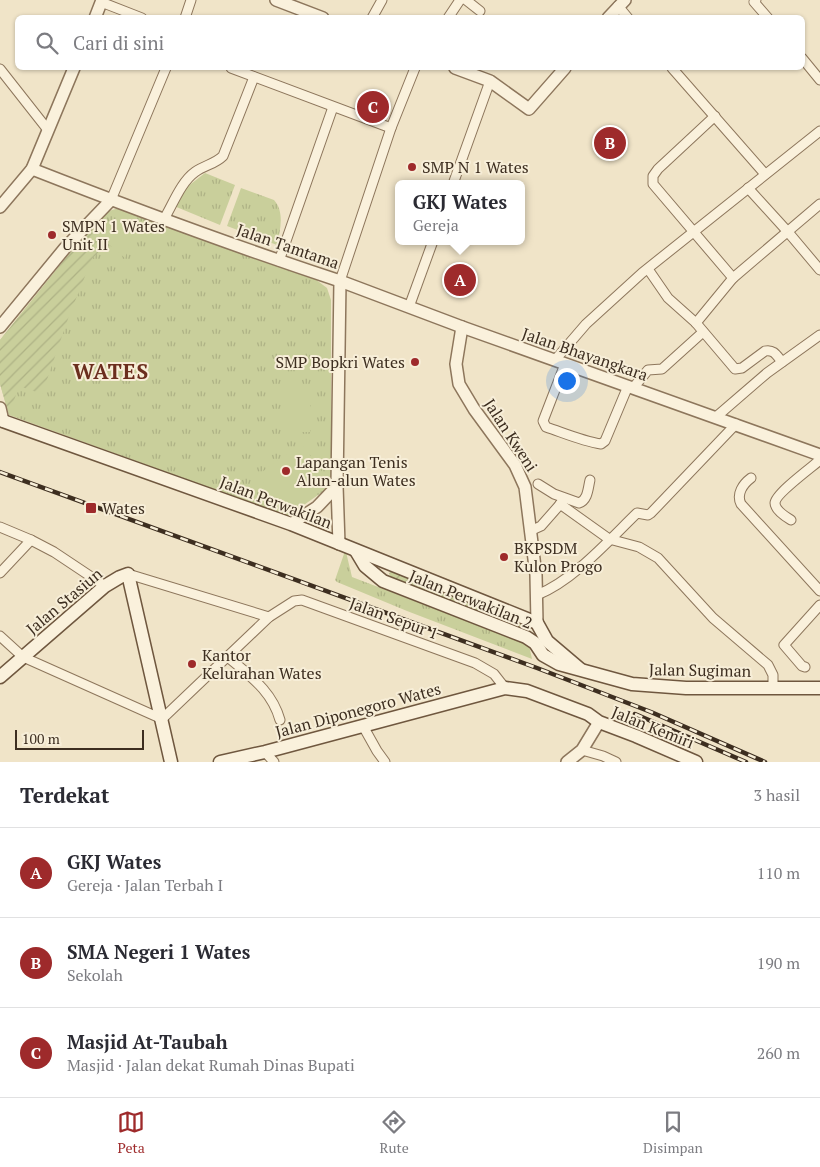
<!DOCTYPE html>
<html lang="id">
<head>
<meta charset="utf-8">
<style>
  :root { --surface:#fff; --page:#f7f7f7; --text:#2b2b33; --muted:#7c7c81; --line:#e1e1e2; --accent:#9e2a2b }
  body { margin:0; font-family:"PT Serif",serif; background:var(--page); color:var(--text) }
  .scale { position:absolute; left:15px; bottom:12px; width:129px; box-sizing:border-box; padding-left:5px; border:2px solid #3d2e20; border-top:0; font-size:14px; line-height:18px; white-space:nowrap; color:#3d2e20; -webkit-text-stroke:4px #f7eed8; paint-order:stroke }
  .you { position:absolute; left:566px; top:380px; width:18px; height:18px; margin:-12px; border:4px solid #fff; border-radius:50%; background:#1a73e8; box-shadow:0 0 0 8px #1a73e833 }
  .badge { display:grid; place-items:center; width:32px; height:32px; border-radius:50%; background:var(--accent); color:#fff; font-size:16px; font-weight:700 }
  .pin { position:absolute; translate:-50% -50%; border:2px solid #fff; box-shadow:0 1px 5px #0006 }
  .popup { position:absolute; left:395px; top:180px; width:130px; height:65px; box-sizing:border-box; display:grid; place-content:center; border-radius:8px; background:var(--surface); filter:drop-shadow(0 1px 4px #0005); font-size:16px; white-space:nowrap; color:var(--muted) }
  .popup b { font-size:19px; color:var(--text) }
  .popup::after { content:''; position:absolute; left:50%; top:100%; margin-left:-10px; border:10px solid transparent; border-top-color:var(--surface) }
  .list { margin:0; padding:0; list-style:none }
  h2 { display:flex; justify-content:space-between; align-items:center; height:65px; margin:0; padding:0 20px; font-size:21px }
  h2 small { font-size:16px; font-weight:400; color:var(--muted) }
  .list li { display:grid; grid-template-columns:32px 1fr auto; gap:15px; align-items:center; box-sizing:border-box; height:90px; padding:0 20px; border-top:1px solid var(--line) }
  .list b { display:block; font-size:19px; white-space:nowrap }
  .list p { margin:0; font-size:16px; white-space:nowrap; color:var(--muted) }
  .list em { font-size:16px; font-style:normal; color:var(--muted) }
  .icon { flex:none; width:28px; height:28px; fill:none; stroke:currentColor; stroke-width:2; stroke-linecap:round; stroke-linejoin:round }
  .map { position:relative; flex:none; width:820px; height:762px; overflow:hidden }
  .search { position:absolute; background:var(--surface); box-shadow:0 1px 4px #0004; left:15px; right:15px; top:15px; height:55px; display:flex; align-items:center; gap:12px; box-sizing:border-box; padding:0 18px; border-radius:8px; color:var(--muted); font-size:19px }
  .sheet { height:335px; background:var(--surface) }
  nav { display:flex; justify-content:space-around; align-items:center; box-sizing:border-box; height:70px; border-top:1px solid var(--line); background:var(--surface); font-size:14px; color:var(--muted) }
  nav a { display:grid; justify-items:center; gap:2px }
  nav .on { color:var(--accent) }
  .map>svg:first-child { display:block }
  .grass { fill:url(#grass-tufts) }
  .garden { fill:url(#garden-furrows) }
  .pitch { fill:#c9cf9b }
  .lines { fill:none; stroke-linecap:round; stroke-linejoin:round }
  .minor-casing { stroke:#8d765c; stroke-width:11 }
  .tertiary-casing { stroke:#8d765c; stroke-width:14 }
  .secondary-casing { stroke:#6f573f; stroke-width:15 }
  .minor { stroke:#faf1dc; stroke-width:9 }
  .tertiary { stroke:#faf1dc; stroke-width:11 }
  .secondary { stroke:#faf1dc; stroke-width:12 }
  .rail-casing { stroke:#3d2e20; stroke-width:4.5 }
  .rail { stroke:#f7eed8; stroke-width:2.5; stroke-dasharray:8; stroke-linecap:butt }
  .poi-dot { fill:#9e2a2b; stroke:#f7eed8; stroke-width:2 }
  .labels { text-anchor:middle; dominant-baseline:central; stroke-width:4; stroke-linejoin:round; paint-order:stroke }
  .poi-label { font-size:16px; fill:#3d2e20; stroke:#f7eed8; text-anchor:start }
  .street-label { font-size:16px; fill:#3d2e20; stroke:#f7eed8 }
  .district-label { font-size:21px; font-weight:bold; letter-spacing:1px; fill:#6b2e1e; stroke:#f7eed8 }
</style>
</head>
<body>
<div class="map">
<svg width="820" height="762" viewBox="0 0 820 762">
  <defs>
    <pattern id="grass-tufts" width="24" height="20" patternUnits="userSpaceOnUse" patternTransform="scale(1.25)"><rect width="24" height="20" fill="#c9cf9b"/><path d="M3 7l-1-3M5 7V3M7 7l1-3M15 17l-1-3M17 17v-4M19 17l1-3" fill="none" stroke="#aeb285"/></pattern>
    <pattern id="garden-furrows" width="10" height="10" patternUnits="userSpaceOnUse" patternTransform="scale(1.25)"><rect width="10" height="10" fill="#c9cf9b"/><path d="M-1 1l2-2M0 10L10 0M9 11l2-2" fill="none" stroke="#aeb285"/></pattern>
  </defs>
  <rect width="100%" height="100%" fill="#f0e4c8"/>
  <g class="grass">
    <path d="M 205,173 L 235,185 L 220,225 L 174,206 L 187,187 Z"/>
    <path d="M 241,188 L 274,200 C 285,212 280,231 277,245 L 227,226 Z"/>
    <path d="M 119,208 L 315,279 L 327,288 L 331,300 L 331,486 L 288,516 L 9,415 L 0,384 L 0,340 L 102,213 Z"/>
    <path d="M 345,551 L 346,552 L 352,577 L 529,645 L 532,659 L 407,611 L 337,582 L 335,580 Z"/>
  </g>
  <g class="garden">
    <path d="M 90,228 L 107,243 L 92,259 L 69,316 L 42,394 L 19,386 L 9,415 L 0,384 L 0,340 Z"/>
    <path d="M 395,570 L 521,619 L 523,625 L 517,627 L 391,579 L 389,573 Z"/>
  </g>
  <g class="pitch">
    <path d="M 94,223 L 101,229 C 112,219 124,225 134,233 L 125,258 L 90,228 Z"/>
    <rect x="286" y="386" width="24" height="46"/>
    <path d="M 301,443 L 331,484 L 287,515 L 258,475 Z"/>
  </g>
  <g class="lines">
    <defs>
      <g id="minor">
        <path d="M 466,0 L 480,11"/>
        <path d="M 756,0 L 754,2 L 768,18"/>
        <path d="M 101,2 L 142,18"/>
        <path d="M 618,6 L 628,18"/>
        <path d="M 185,18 L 191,0"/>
        <path d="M 372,18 L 382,0"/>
        <path d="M 448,18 L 460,0"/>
        <path d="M 802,58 L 820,80"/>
        <path d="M 231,68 L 391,128"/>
        <path d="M 672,68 L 765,174"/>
        <path d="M 0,69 L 48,130"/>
        <path d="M 715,116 L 658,169 L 653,176 L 653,184 L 733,278"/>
        <path d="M 453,184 L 490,81"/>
        <path d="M 748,188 L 788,232 L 820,270"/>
        <path d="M 111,200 L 166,68"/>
        <path d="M 164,219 C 173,204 181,182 195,172 C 205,165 215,164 223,156 L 254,77"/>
        <path d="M 279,261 L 333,107"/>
        <path d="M 648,269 L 668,298 L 696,323 L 735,369 L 742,368 L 765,351 C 774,349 777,356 782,362"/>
        <path d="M 340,281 L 391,128 L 415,68"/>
        <path d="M 409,307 L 433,241"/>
        <path d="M 696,323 L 733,278 L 820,204"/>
        <path d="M 555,360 L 586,324 L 642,273 L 820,131"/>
        <path d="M 565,364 L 543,421 L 546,427 C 564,433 582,441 601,444 L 605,441 L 628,386"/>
        <path d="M 633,388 L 648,370 L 662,369 L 703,332"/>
        <path d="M 716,417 L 767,373 L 820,335"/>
        <path d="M 751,478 C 743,484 736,494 741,504 L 820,591"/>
        <path d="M 538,484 L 554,494 L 579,503 C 588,500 588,488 590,480"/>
        <path d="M 560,504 L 609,539 L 639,547 L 658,558 L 713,618 L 768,665 L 773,675 L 773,688"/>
        <path d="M 791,520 C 786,517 775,510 775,503 C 775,494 812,467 820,460"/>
        <path d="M 0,527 L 31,540 L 54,552 L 105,586"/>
        <path d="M 530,531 L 541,526 L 563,501"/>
        <path d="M 0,573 L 31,540"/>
        <path d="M 128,574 L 269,617"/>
        <path d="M 537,595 C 573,581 609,540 637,513 L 648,515 L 651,513 L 736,424"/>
        <path d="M 0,636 L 23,657 L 162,719 L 269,617 L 294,601 L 302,600 L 475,663 L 494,674 L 505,688"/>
        <path d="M 228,657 C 250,676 272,691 280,720"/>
        <path d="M 805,667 L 802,666 L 784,645 L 820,605"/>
        <path d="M 363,726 L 377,751 L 385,762"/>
        <path d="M 582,750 L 603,756 L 616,762"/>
        <path d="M 265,752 L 274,762"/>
      </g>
      <g id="tertiary">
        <path d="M 276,0 L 323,18"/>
        <path d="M 95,18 L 102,0"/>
        <path d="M 608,18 L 625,0"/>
        <path d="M 455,68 L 490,81 L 529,109 L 565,68"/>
        <path d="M 32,169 C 134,209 237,247 340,281 L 337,486 L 317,507 L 291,524"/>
        <path d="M 0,207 L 32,169 L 74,68"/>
        <path d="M 340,281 L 462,327 L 820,455"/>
        <path d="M 0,327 L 65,248 L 111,200"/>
        <path d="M 462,327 L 456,364 L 459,384 L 474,409 L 515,465 L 525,487 L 536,575 L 537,623"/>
        <path d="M 0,408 L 3,421"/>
        <path d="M 337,486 L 339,544"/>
        <path d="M 567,762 L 582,750 L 599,722"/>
      </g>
      <g id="secondary">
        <path d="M 0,420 L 291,524 L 537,623 L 547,641 L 580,669"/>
        <path d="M 356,551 L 365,566 L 383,581 L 526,637 L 535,643 L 543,655 L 559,664 L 632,684 L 686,688 L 820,688"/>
        <path d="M 0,677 L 105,586 L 120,577 L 128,574 L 171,762"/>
        <path d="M 220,762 L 265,752 L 505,688 L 527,691 L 588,714 L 599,722 L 636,736 L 696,762"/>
      </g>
    </defs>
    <use href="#minor" class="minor-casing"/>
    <use href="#tertiary" class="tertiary-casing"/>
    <use href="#secondary" class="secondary-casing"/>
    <use href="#minor" class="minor"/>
    <use href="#tertiary" class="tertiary"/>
    <use href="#secondary" class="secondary"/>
    <defs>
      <g id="rail">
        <path d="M 0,472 L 537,668 L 651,712 L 765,762"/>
        <path d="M 635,714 L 746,762"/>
      </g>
    </defs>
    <use href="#rail" class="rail-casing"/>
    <use href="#rail" class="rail"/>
  </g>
  <g class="poi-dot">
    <circle cx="412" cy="167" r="5"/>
    <circle cx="52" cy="235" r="5"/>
    <circle cx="415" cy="362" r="5"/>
    <circle cx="286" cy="471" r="5"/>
    <rect x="85" y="502" width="12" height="12" rx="2.5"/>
    <circle cx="504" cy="557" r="5"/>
    <circle cx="192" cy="664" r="5"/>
  </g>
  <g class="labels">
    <g class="poi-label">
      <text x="422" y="167">SMP N 1 Wates</text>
      <text x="62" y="226">SMPN 1 Wates<tspan x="62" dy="18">Unit II</tspan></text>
      <text x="405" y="362" text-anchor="end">SMP Bopkri Wates</text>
      <text x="296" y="462">Lapangan Tenis<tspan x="296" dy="18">Alun-alun Wates</tspan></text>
      <text x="102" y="508">Wates</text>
      <text x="514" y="548">BKPSDM<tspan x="514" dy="18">Kulon Progo</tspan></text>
      <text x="202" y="655">Kantor<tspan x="202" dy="18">Kelurahan Wates</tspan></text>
    </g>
    <g class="street-label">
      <text transform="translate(288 246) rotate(19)">Jalan Tamtama</text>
      <text transform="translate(585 354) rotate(19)">Jalan Bhayangkara</text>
      <text transform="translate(511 435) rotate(57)">Jalan Kweni</text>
      <text transform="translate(276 502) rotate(21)">Jalan Perwakilan</text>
      <text transform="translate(471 599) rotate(22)">Jalan Perwakilan 2</text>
      <text transform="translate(64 601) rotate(-40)">Jalan Stasiun</text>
      <text transform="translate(394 618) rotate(20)">Jalan Sepur 1</text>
      <text transform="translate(700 670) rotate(1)">Jalan Sugiman</text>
      <text transform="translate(358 710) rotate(-15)">Jalan Diponegoro Wates</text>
      <text transform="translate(653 727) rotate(22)">Jalan Kemiri</text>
    </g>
    <g class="district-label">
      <text x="111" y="371">WATES</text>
    </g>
  </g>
</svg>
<div class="scale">100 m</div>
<div class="you"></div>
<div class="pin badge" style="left:460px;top:280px">A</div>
<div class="popup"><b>GKJ Wates</b>Gereja</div>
<div class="pin badge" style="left:610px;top:143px">B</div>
<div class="pin badge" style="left:373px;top:107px">C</div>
<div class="search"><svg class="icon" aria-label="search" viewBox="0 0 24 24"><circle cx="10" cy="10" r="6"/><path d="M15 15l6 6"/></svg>Cari di sini</div>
</div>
<section class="sheet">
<h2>Terdekat<small>3 hasil</small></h2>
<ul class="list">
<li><span class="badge">A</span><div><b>GKJ Wates</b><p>Gereja · Jalan Terbah I</p></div><em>110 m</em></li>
<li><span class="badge">B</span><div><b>SMA Negeri 1 Wates</b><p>Sekolah</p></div><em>190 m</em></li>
<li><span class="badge">C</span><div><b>Masjid At-Taubah</b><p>Masjid · Jalan dekat Rumah Dinas Bupati</p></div><em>260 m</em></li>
</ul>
</section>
<nav>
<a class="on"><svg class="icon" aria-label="map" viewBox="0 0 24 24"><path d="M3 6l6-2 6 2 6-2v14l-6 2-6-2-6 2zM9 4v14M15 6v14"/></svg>Peta</a>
<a><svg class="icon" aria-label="directions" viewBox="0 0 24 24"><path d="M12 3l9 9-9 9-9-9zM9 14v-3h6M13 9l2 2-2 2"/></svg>Rute</a>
<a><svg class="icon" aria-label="saved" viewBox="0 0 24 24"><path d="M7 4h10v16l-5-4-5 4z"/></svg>Disimpan</a>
</nav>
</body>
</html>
